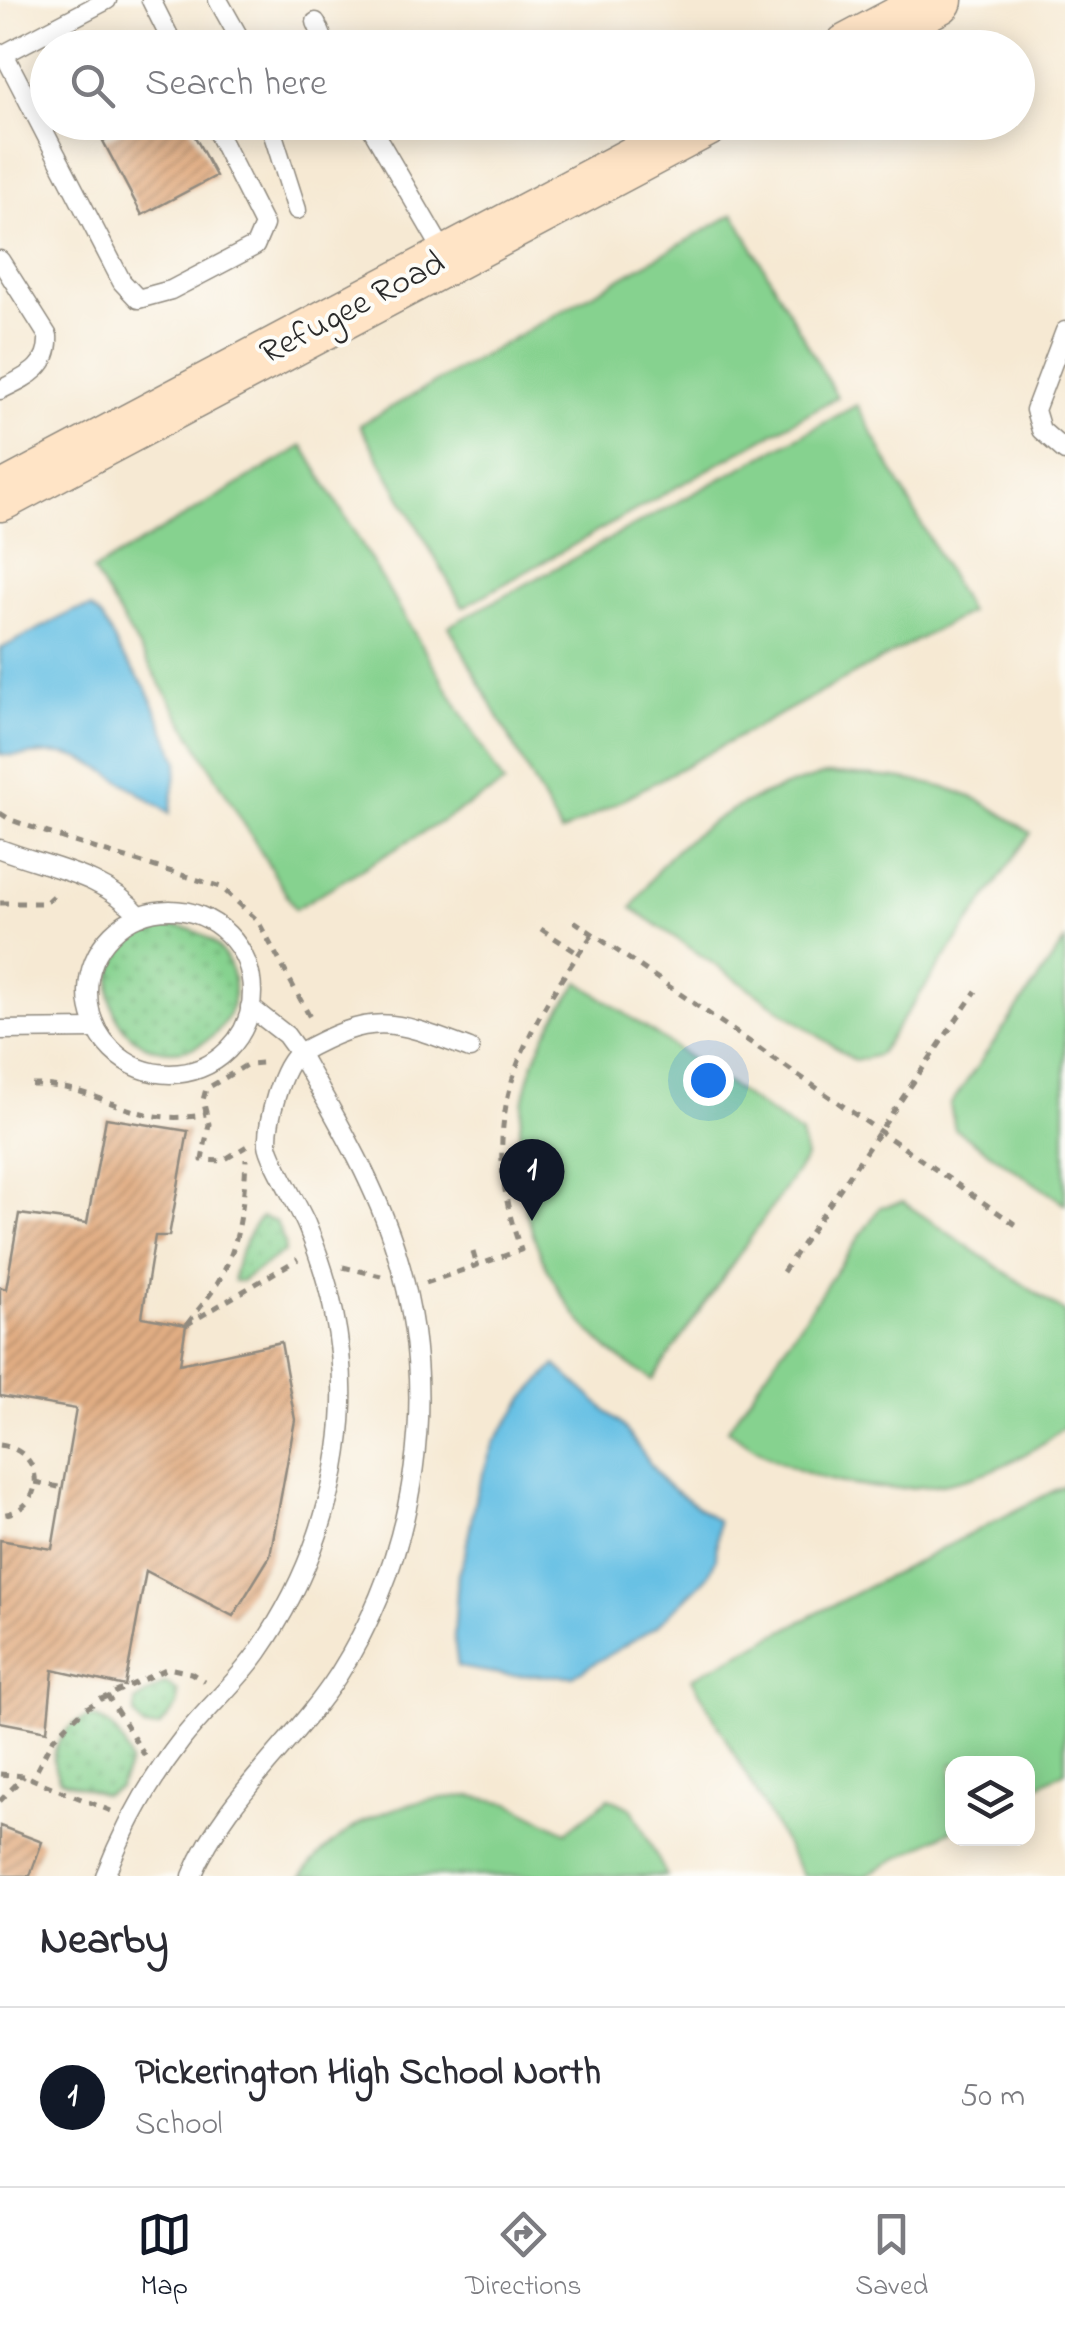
<!DOCTYPE html>
<html lang="en">
<head>
<meta charset="utf-8">
<style>
  :root { --surface:#fff; --page:#f2f2f3; --text:#2b2b33; --muted:#7c7c81; --line:#e1e1e2; --accent:#111827 }
  body { margin:0; font-family:"Indie Flower",sans-serif; background:var(--page); color:var(--text) }
  .controls { position:absolute; right:30px; bottom:30px; display:grid; overflow:hidden; border-radius:20px; box-shadow:0 5px 25px #0003 }
  .controls button { width:90px; height:90px; display:grid; place-items:center; padding:0; border:0; border-bottom:2px solid var(--line); background:var(--surface); color:var(--text); font:50px sans-serif }
  .you { position:absolute; left:708px; top:1080px; width:35px; height:35px; margin:-25px; border:8px solid #fff; border-radius:50%; background:#1a73e8; box-shadow:0 0 0 15px #1a73e833 }
  .badge { display:grid; place-items:center; width:65px; height:65px; border-radius:50%; background:var(--accent); color:#fff; font-size:32px; font-weight:700 }
  .pin { position:absolute; translate:-50% -82px; filter:drop-shadow(0 2px 5px #0008) }
  .pin::after { content:''; position:absolute; top:52px; width:35px; height:30px; background:inherit; clip-path:polygon(0 0,100% 0,50% 100%) }
  .list { margin:0; padding:0; list-style:none }
  h2 { display:flex; justify-content:space-between; align-items:center; height:130px; margin:0; padding:0 40px; font-size:42px }
  h2 small { font-size:32px; font-weight:400; color:var(--muted) }
  .list li { display:grid; grid-template-columns:65px 1fr auto; gap:30px; align-items:center; box-sizing:border-box; height:180px; padding:0 40px; border-top:2px solid var(--line) }
  .list b { display:block; font-size:38px; white-space:nowrap }
  .list p { margin:0; font-size:32px; white-space:nowrap; color:var(--muted) }
  .list em { font-size:32px; font-style:normal; color:var(--muted) }
  .icon { flex:none; width:55px; height:55px; fill:none; stroke:currentColor; stroke-width:2; stroke-linecap:round; stroke-linejoin:round }
  .map { position:relative; flex:none; width:1065px; height:1876px; overflow:hidden }
  .search { position:absolute; background:var(--surface); box-shadow:0 5px 25px #0003; left:30px; right:30px; top:30px; height:110px; display:flex; align-items:center; gap:25px; box-sizing:border-box; padding:0 35px; border-radius:55px; color:var(--muted); font-size:38px }
  .sheet { height:310px; background:var(--surface) }
  nav { display:flex; justify-content:space-around; align-items:center; box-sizing:border-box; height:140px; border-top:2px solid var(--line); background:var(--surface); font-size:28px; color:var(--muted) }
  nav a { display:grid; justify-items:center; gap:5px }
  nav .on { color:var(--accent) }
  .map>svg:first-child { display:block }
  .grass { fill:url(#grass-dots); stroke:#587e5d; stroke-width:2.5 }
  .pitch { fill:#86d28f; stroke:#587e5d; stroke-width:2.5 }
  .water { fill:#66c0e4; stroke:#487688; stroke-width:2.5 }
  .building { fill:url(#building-hatch) }
  .lines { fill:none; stroke-linecap:round; stroke-linejoin:round }
  .lane-casing { stroke:#908a7f; stroke-width:21 }
  .secondary-casing { stroke:#908a7f; stroke-width:51 }
  .path { stroke:#908a7f; stroke-width:5; stroke-dasharray:8 8; stroke-linecap:butt }
  .lane { stroke:#fff; stroke-width:18 }
  .secondary { stroke:#ffe4c6; stroke-width:48 }
  .labels { text-anchor:middle; dominant-baseline:central; stroke-width:8; stroke-linejoin:round; paint-order:stroke }
  .street-label { font-size:35px; fill:#2b2b2b; stroke:#fdfcf7 }
</style>
</head>
<body>
<div class="map">
<svg width="1065" height="1876" viewBox="0 0 1065 1876">
  <defs>
    <pattern id="grass-dots" width="8" height="8" patternUnits="userSpaceOnUse" patternTransform="scale(2.5)"><rect width="8" height="8" fill="#86d28f"/><path d="M2 2h.1M6 6h.1" fill="none" stroke="#74b47c" stroke-width="1.8" stroke-linecap="round"/></pattern>
    <pattern id="building-hatch" width="6" height="6" patternUnits="userSpaceOnUse" patternTransform="scale(2.5)"><rect width="6" height="6" fill="#e2ae84"/><path d="M-1 1l2-2M0 6l6-6M5 7l2-2" fill="none" stroke="#b78e6c"/></pattern>
  </defs>
  <rect width="100%" height="100%" fill="#fdfcf7"/>
  <filter id="ink" filterUnits="userSpaceOnUse"><feTurbulence type="fractalNoise" baseFrequency=".01" numOctaves="2"/><feDisplacementMap in="SourceGraphic" scale="20" xChannelSelector="R" yChannelSelector="G"/><feConvolveMatrix kernelMatrix="1 2 1 2 8 2 1 2 1" color-interpolation-filters="sRGB"/></filter>
  <filter id="wash" filterUnits="userSpaceOnUse"><feTurbulence type="fractalNoise" baseFrequency=".0048" numOctaves="4" result="noise"/><feDisplacementMap in="SourceGraphic" scale="40" xChannelSelector="R" yChannelSelector="G"/><feGaussianBlur stdDeviation="2.25" result="paint"/><feColorMatrix in="noise" values="0 0 0 0 0 0 0 0 0 0 0 0 0 0 0 0 0 1.4 0 .05"/><feComposite in="paint" operator="in"/></filter>
  <g filter="url(#wash)">
    <rect width="100%" height="100%" fill="#f6e9d3"/>
    <g class="grass">
      <circle cx="172" cy="989" r="62"/>
      <path d="M 262,1217 L 276,1222 L 285,1244 L 284,1252 L 241,1281 L 234,1281 C 231,1269 251,1224 262,1217 Z"/>
      <path d="M 165,1683 L 178,1692 L 177,1706 L 160,1727 L 144,1728 L 135,1715 L 135,1702 Z"/>
      <path d="M 91,1717 C 113,1721 126,1743 130,1763 L 119,1787 L 104,1795 L 60,1780 C 44,1754 62,1724 91,1717 Z"/>
    </g>
    <g class="pitch">
      <path d="M 734,214 L 837,397 L 463,607 L 360,425 Z"/>
      <path d="M 857,405 L 969,612 L 561,833 L 449,626 Z"/>
      <path d="M 303,446 L 504,784 L 295,909 L 93,571 Z"/>
      <path d="M 827,774 C 878,775 928,778 976,799 C 995,808 1013,822 1031,833 L 878,1055 L 855,1061 L 632,908 C 644,891 655,871 669,857 C 714,812 767,790 827,774 Z"/>
      <path d="M 1065,941 L 1065,1204 L 955,1129 L 950,1105 Z"/>
      <path d="M 579,982 L 801,1134 L 806,1158 L 652,1380 C 635,1368 616,1358 602,1344 C 520,1265 494,1137 546,1034 C 555,1016 568,999 579,982 Z"/>
      <path d="M 903,1202 L 1065,1313 L 1065,1426 C 986,1493 875,1507 780,1462 C 762,1454 745,1441 727,1430 L 880,1207 Z"/>
      <path d="M 1065,1485 L 1065,1771 L 1028,1791 L 1028,1764 L 952,1764 L 952,1830 L 864,1876 L 803,1876 L 692,1678 Z"/>
      <path d="M 471,1796 L 509,1803 L 566,1832 L 609,1798 L 632,1809 L 667,1876 L 302,1876 C 343,1820 403,1798 471,1796 Z"/>
    </g>
    <g class="water">
      <path d="M 91,608 L 102,618 L 120,652 L 147,689 L 178,761 L 170,813 C 143,797 102,764 72,756 C 49,749 24,759 0,754 L 0,649 L 74,611 Z"/>
      <path d="M 556,1365 L 624,1427 L 664,1483 L 718,1521 L 716,1558 L 708,1576 L 657,1626 L 573,1676 L 505,1675 L 458,1667 L 454,1637 L 458,1574 L 465,1554 L 476,1494 L 494,1442 L 528,1394 Z"/>
    </g>
    <g id="blocks">
      <g class="building">
        <path d="M 137,122 L 187,122 L 216,176 L 142,215 L 103,141 Z"/>
        <path d="M 106,1118 L 188,1131 L 169,1236 L 155,1236 L 142,1317 L 186,1325 L 180,1364 L 281,1342 L 295,1420 L 270,1556 L 233,1616 L 146,1571 L 125,1686 L 53,1670 L 47,1731 L 0,1722 L 0,1540 L 52,1549 L 76,1409 L 0,1396 L 0,1287 L 6,1289 L 19,1214 L 87,1223 Z"/>
        <path d="M 0,1826 L 42,1842 L 30,1876 L 0,1876 Z"/>
      </g>
    </g>
  </g>
  <g filter="url(#ink)">
    <use href="#blocks" fill-opacity="0" stroke="#908a7f" stroke-width="2.5"/>
    <g class="lines">
      <defs>
        <g id="lane">
          <path d="M 107,0 L 4,54 L 122,282 L 138,299 L 171,290 L 255,246 L 264,225 L 212,122"/>
          <path d="M 151,0 L 175,48"/>
          <path d="M 218,0 L 245,48"/>
          <path d="M 316,22 L 327,48"/>
          <path d="M 269,122 L 297,210"/>
          <path d="M 368,122 L 446,256"/>
          <path d="M 0,260 L 48,336 C 50,368 26,377 0,390"/>
          <path d="M 1065,331 L 1035,410 L 1041,430 L 1065,451"/>
          <path d="M 0,849 C 49,868 104,874 140,916"/>
          <circle cx="170" cy="992" r="82"/>
          <path d="M 250,1007 L 286,1035 L 299,1053 C 375,1011 393,1020 470,1049"/>
          <path d="M 0,1030 L 96,1029"/>
          <path d="M 105,1876 C 124,1827 151,1779 183,1738 C 207,1708 236,1683 258,1652 C 309,1579 339,1492 342,1404 C 344,1344 330,1280 307,1226 C 300,1208 269,1158 268,1144 C 267,1122 281,1066 299,1053 C 335,1116 374,1181 396,1251 C 440,1392 418,1549 339,1674 C 293,1745 225,1796 192,1876"/>
        </g>
        <g id="secondary">
          <path d="M 848,48 L 938,0"/>
          <path d="M 0,497 L 707,122"/>
        </g>
      </defs>
      <use href="#lane" class="lane-casing"/>
      <use href="#secondary" class="secondary-casing"/>
      <g class="path">
        <path d="M 0,813 L 11,820 L 71,841 L 221,887 L 258,921 L 312,1021"/>
        <path d="M 0,903 L 45,903 L 58,891"/>
        <path d="M 574,921 L 1019,1227"/>
        <path d="M 541,929 L 579,954"/>
        <path d="M 32,1085 C 102,1084 131,1130 206,1114"/>
        <path d="M 247,1146 L 222,1161 L 202,1160 L 209,1124 L 203,1100 L 206,1089 L 248,1064 L 262,1063"/>
        <path d="M 473,1252 L 477,1266"/>
        <path d="M 343,1267 L 381,1276"/>
        <path d="M 783,1272 L 976,991"/>
        <path d="M 426,1283 L 521,1250 C 474,1122 519,1036 593,934"/>
        <path d="M 188,1323 C 199,1308 213,1293 221,1277 C 241,1239 244,1200 246,1159"/>
        <path d="M 186,1325 L 298,1259"/>
        <path d="M 0,1445 C 47,1451 47,1511 0,1515"/>
        <path d="M 35,1482 L 63,1488"/>
        <path d="M 107,1695 L 145,1756"/>
        <path d="M 0,1774 L 24,1776"/>
        <path d="M 0,1801 L 24,1776"/>
        <path d="M 111,1811 L 32,1779 L 52,1740 L 82,1711 L 101,1699 L 168,1668 L 191,1673 L 204,1681"/>
      </g>
      <use href="#lane" class="lane"/>
      <use href="#secondary" class="secondary"/>
    </g>
  </g>
  <g class="labels">
    <g class="street-label">
      <text transform="translate(353 309) rotate(-28)">Refugee Road</text>
    </g>
  </g>
</svg>
<div class="controls">
<button><svg class="icon" aria-label="layers" viewBox="0 0 24 24"><path d="M12 4l9 5-9 5-9-5zM3 14l9 5 9-5"/></svg></button>
</div>
<div class="you"></div>
<div class="pin badge" style="left:532px;top:1221px">1</div>
<div class="search"><svg class="icon" aria-label="search" viewBox="0 0 24 24"><circle cx="10" cy="10" r="6"/><path d="M15 15l6 6"/></svg>Search here</div>
</div>
<section class="sheet">
<h2>Nearby<small></small></h2>
<ul class="list">
<li><span class="badge">1</span><div><b>Pickerington High School North</b><p>School</p></div><em>50 m</em></li>
</ul>
</section>
<nav>
<a class="on"><svg class="icon" aria-label="map" viewBox="0 0 24 24"><path d="M3 6l6-2 6 2 6-2v14l-6 2-6-2-6 2zM9 4v14M15 6v14"/></svg>Map</a>
<a><svg class="icon" aria-label="directions" viewBox="0 0 24 24"><path d="M12 3l9 9-9 9-9-9zM9 14v-3h6M13 9l2 2-2 2"/></svg>Directions</a>
<a><svg class="icon" aria-label="saved" viewBox="0 0 24 24"><path d="M7 4h10v16l-5-4-5 4z"/></svg>Saved</a>
</nav>
</body>
</html>
